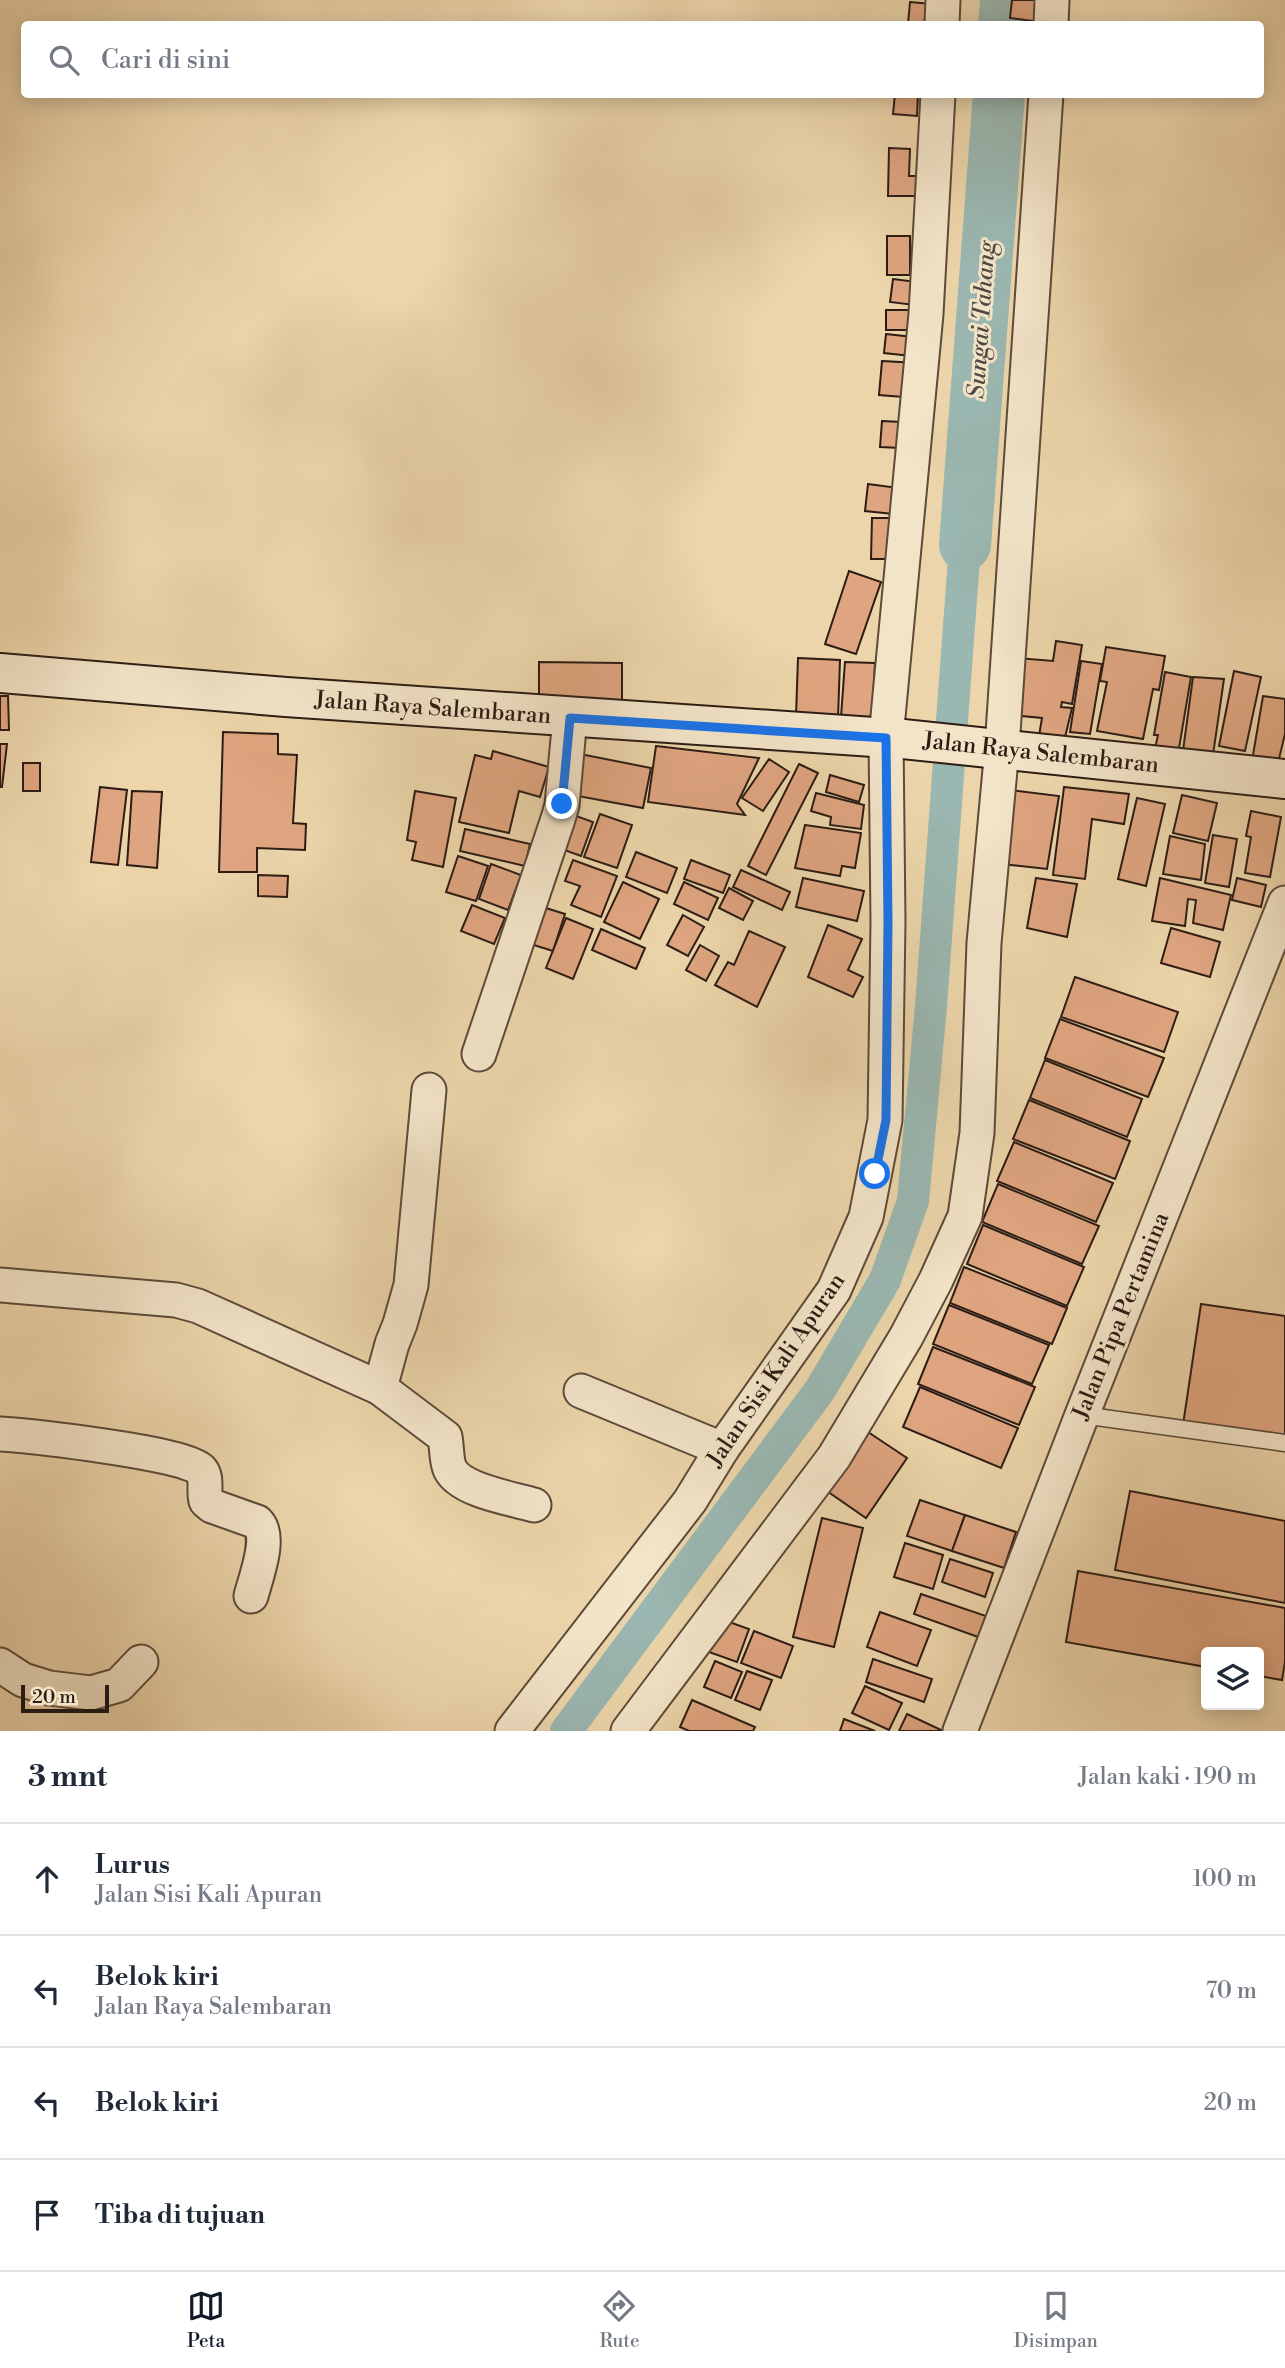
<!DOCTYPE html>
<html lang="id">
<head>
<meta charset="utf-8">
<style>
  :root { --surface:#fff; --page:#f2f2f3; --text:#1f2937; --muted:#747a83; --line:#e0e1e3; --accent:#111827 }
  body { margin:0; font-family:"Libre Bodoni",serif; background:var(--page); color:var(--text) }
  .controls { position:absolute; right:21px; bottom:21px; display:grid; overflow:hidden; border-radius:7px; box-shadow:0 4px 18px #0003 }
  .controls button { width:63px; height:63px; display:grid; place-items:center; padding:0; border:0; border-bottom:2px solid var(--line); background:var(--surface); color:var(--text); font:35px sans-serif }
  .scale { position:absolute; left:21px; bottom:18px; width:88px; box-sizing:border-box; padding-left:7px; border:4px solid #2c1c14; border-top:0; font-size:19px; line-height:24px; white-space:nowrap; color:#2c1c14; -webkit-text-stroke:5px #f3e4c8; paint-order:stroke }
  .stop { position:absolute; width:21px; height:21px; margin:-16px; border:5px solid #1a73e8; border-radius:50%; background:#fff }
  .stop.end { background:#1a73e8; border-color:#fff; box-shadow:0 2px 7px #0008 }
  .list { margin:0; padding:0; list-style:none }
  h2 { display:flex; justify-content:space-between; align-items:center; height:91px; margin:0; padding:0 28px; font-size:30px }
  h2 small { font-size:23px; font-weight:400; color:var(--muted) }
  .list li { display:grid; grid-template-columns:46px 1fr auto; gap:21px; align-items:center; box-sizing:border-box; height:112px; padding:0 28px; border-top:2px solid var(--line) }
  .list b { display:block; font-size:26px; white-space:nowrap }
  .list p { margin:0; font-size:23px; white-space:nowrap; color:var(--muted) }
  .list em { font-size:23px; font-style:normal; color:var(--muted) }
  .icon { flex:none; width:38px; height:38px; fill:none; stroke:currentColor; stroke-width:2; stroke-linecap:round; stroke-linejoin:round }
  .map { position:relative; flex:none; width:1285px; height:1731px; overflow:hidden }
  .search { position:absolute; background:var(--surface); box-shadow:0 4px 18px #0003; left:21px; right:21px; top:21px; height:77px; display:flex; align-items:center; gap:18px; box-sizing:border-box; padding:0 24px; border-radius:7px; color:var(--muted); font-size:26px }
  .sheet { height:539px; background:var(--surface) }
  nav { display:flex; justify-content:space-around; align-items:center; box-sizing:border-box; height:98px; border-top:2px solid var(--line); background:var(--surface); font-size:19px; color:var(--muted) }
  nav a { display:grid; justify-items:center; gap:4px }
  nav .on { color:var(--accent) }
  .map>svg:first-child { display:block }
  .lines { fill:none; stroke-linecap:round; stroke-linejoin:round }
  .canal { stroke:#9ab7b1; stroke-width:32 }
  .river { stroke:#9ab7b1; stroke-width:52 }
  .building { fill:#dfa580; stroke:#2c1c14; stroke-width:2 }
  .service-casing { stroke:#5c4a3a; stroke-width:19 }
  .minor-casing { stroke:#5c4a3a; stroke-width:37 }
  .secondary-casing { stroke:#2c1c14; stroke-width:42 }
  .service { stroke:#f3e4c8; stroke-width:16 }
  .minor { stroke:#f3e4c8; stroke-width:33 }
  .secondary { stroke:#f3e4c8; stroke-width:38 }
  .route { stroke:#1a73e8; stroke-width:9 }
  .labels { text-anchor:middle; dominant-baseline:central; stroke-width:6; stroke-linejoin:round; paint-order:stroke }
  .street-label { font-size:23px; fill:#2c1c14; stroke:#f3e4c8 }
  .water-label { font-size:24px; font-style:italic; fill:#4d4a43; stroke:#f3e4c8 }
</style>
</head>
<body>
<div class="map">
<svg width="1285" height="1731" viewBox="0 0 1285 1731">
  <rect width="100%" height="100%" fill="#ecd5aa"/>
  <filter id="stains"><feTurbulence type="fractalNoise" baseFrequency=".00286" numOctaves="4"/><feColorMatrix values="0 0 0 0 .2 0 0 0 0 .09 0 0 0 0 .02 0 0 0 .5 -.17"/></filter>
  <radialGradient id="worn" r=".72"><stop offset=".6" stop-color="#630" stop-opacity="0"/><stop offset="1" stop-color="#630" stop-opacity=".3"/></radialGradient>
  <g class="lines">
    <path class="canal" d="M 566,1731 L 820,1390 L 885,1280 L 913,1201 L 931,1006 L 965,545"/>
    <g class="river">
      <path d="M 1004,24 L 1006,0"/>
      <path d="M 965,545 L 999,94"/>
    </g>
  </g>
  <g class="building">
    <path d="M 1012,0 L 1043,0 L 1040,22 L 1010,18 Z"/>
    <path d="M 910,2 L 931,4 L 929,24 L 908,24 Z"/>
    <path d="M 895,94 L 918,94 L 917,116 L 893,114 Z"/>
    <path d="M 889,148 L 910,149 L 909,176 L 919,176 L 919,196 L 888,196 Z"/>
    <rect x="887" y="236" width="23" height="39"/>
    <path d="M 893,279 L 925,283 L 922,306 L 890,302 Z"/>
    <rect x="886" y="310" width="31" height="20"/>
    <path d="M 886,334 L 913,337 L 911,356 L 884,353 Z"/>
    <path d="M 882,361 L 918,363 L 916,398 L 879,395 Z"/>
    <path d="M 882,421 L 901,422 L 900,448 L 880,447 Z"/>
    <path d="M 868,484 L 906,489 L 903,515 L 865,511 Z"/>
    <path d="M 872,518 L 891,518 L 891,559 L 871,559 Z"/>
    <path d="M 849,571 L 881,582 L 856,654 L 825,644 Z"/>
    <path d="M 1056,641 L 1082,645 L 1072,704 L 1062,702 L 1061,707 L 1072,708 L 1063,746 L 1038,742 L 1042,718 L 1012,715 L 1018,658 L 1053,661 Z"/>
    <path d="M 1106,647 L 1165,656 L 1159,690 L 1153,689 L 1143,739 L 1097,731 L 1107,682 L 1100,681 Z"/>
    <path d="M 798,658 L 840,660 L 838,718 L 796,716 Z"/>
    <path d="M 1081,661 L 1102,664 L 1090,734 L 1070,732 Z"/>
    <path d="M 539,662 L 622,663 L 622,701 L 539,701 Z"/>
    <path d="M 845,662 L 875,663 L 872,719 L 841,717 Z"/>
    <path d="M 1234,671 L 1261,677 L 1245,751 L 1219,746 Z"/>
    <path d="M 1165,672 L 1191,677 L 1178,754 L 1155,749 L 1158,735 L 1154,735 Z"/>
    <path d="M 1193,677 L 1224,679 L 1212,762 L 1182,758 Z"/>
    <path d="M 0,696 L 8,696 L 9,730 L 0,730 Z"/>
    <path d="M 1263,696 L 1285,699 L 1285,734 L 1276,771 L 1251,767 Z"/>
    <path d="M 223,732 L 278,734 L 278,754 L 297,755 L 293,823 L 306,824 L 305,850 L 257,848 L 257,872 L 219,872 Z"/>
    <path d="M 0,744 L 7,744 L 2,787 L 0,787 Z"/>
    <path d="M 656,746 L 759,758 L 737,804 L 745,815 L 648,802 Z"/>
    <path d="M 493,751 L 549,767 L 540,797 L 519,791 L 509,833 L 459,822 L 475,755 L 491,759 Z"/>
    <path d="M 575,753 L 651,768 L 643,808 L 567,794 Z"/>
    <path d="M 769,759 L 789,772 L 763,811 L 742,798 Z"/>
    <rect x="23" y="763" width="17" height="28"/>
    <path d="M 799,764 L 818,773 L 766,875 L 748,866 Z"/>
    <path d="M 830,775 L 864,785 L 859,802 L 826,792 Z"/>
    <path d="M 100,787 L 127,790 L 118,865 L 91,862 Z"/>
    <path d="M 1064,787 L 1129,794 L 1124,824 L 1092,819 L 1085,879 L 1053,875 Z"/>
    <path d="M 1002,789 L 1059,796 L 1047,869 L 1002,864 Z"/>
    <path d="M 132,791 L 162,792 L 157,868 L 127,865 Z"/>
    <path d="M 415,791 L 456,798 L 443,867 L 412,860 L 416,842 L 407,840 Z"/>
    <path d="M 816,793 L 864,805 L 861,829 L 830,825 L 831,817 L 811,811 Z"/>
    <path d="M 1182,795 L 1217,803 L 1208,841 L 1173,833 Z"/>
    <path d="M 1137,798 L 1165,804 L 1146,886 L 1118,879 Z"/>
    <path d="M 1251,811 L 1281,817 L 1270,877 L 1245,873 L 1251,837 L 1246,836 Z"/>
    <path d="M 565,812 L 593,822 L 581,856 L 553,846 Z"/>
    <path d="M 600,814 L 632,825 L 617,868 L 584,857 Z"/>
    <path d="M 805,825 L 861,833 L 855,868 L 842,866 L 840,876 L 795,868 Z"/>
    <path d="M 465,829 L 530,844 L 525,866 L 460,851 Z"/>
    <path d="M 1213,835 L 1237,839 L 1229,887 L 1205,883 Z"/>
    <path d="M 1170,836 L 1205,844 L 1201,880 L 1163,874 Z"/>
    <path d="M 636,852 L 677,868 L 667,893 L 626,877 Z"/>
    <path d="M 458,856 L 488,866 L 476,901 L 446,892 Z"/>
    <path d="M 573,860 L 617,876 L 601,917 L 571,905 L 580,886 L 565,881 Z"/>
    <path d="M 691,860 L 730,875 L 723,893 L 684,879 Z"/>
    <path d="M 491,864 L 521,875 L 508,910 L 479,899 Z"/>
    <path d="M 741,870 L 790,892 L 782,910 L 733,887 Z"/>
    <path d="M 258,875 L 288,876 L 287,897 L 258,896 Z"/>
    <path d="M 803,878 L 864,891 L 857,921 L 796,907 Z"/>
    <path d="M 1036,878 L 1077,884 L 1067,937 L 1027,928 Z"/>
    <path d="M 1160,878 L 1231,895 L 1223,930 L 1193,923 L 1196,900 L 1188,899 L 1185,926 L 1152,921 Z"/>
    <path d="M 1237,878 L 1266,885 L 1261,907 L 1232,900 Z"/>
    <path d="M 623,882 L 659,899 L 640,939 L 604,922 Z"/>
    <path d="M 684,882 L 718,898 L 708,920 L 674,904 Z"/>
    <path d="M 729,888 L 753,901 L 743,920 L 719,908 Z"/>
    <path d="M 533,904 L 565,914 L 553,951 L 521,941 Z"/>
    <path d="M 472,905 L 505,918 L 494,944 L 461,931 Z"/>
    <path d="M 683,915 L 704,927 L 688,956 L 667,945 Z"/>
    <path d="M 566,918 L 593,929 L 573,979 L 546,968 Z"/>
    <path d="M 828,925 L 862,939 L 848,970 L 863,977 L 853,997 L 808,977 Z"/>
    <path d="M 1171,928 L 1220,942 L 1210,977 L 1161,963 Z"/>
    <path d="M 601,929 L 645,948 L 636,969 L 592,950 Z"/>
    <path d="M 749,931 L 785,947 L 757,1007 L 715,985 L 728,962 L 734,965 Z"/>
    <path d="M 700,945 L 719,956 L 706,981 L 686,970 Z"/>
    <path d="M 1075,977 L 1178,1012 L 1164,1052 L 1061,1017 Z"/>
    <path d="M 1060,1019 L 1164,1058 L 1148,1097 L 1045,1058 Z"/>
    <path d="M 1045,1060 L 1142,1099 L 1127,1137 L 1030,1098 Z"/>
    <path d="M 1029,1100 L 1130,1141 L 1115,1179 L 1013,1139 Z"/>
    <path d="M 1014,1142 L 1113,1183 L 1096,1222 L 997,1181 Z"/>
    <path d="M 998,1184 L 1099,1226 L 1082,1264 L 982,1222 Z"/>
    <path d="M 983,1225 L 1084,1267 L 1067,1306 L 967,1264 Z"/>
    <path d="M 964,1267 L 1067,1308 L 1052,1344 L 950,1303 Z"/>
    <path d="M 1201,1304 L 1285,1316 L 1285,1439 L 1183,1425 Z"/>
    <path d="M 949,1305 L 1049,1345 L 1032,1384 L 933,1344 Z"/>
    <path d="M 933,1347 L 1035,1387 L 1019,1425 L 918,1384 Z"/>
    <path d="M 920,1387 L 1018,1428 L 1001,1468 L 903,1427 Z"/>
    <path d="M 865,1430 L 907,1458 L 866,1518 L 824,1489 Z"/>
    <path d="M 1130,1491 L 1285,1521 L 1285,1603 L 1115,1570 Z"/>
    <path d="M 920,1500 L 965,1515 L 952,1551 L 907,1536 Z"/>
    <path d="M 965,1515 L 1016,1532 L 1004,1568 L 952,1551 Z"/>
    <path d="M 822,1518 L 863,1528 L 834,1647 L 793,1637 Z"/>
    <path d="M 905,1543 L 943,1555 L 933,1589 L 894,1577 Z"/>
    <path d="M 950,1559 L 993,1573 L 985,1597 L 942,1582 Z"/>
    <path d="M 1078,1571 L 1285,1608 L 1285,1662 L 1282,1680 L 1259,1676 L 1259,1652 L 1206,1652 L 1206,1667 L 1066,1642 Z"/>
    <path d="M 921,1594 L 986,1616 L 978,1637 L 914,1614 Z"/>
    <path d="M 880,1612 L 931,1630 L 917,1666 L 867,1647 Z"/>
    <path d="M 718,1618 L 749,1629 L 737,1662 L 706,1651 Z"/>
    <path d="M 754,1631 L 793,1646 L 781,1678 L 741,1663 Z"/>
    <path d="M 873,1659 L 932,1679 L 924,1702 L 866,1682 Z"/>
    <path d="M 715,1661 L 742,1672 L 731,1698 L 704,1687 Z"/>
    <path d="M 747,1671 L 772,1680 L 760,1710 L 735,1700 Z"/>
    <path d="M 865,1686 L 902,1703 L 889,1730 L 852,1713 Z"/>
    <path d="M 692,1700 L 755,1727 L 753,1731 L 689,1731 L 680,1727 Z"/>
    <path d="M 907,1714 L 943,1731 L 899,1731 Z"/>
    <path d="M 844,1719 L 875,1731 L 840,1731 Z"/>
  </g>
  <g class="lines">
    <defs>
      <path id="service" d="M 1082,1415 L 1285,1443"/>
      <g id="minor">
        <path d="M 942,24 L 943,0"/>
        <path d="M 1051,24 L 1052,0"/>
        <path d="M 479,1054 L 558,819 L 562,805 L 570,717"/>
        <path d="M 0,1285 L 176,1300 L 198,1306 L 380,1388 L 392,1344 L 400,1324 L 411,1285 L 429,1090"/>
        <path d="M 380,1388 L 445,1437 C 447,1447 446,1460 450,1469 C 461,1491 511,1498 534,1505"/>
        <path d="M 581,1391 L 722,1449"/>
        <path d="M 0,1434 C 30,1436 187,1453 201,1470 C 208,1478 203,1492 206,1501 L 212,1506 L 257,1522 C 272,1536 256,1577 251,1596"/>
        <path d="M 0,1665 L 23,1680 L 49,1688 L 91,1693 L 119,1685 L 141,1662"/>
        <path d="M 512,1731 L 690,1501 L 722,1449 L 834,1290 L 866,1217 L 885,1120 L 888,922 L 886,738 L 926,314 L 938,94"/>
        <path d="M 628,1731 L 834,1457 L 906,1337 L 936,1280 L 965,1216 L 977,1133 L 984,943 L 1002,748 L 1046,94"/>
        <path d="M 960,1731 L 1082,1415 L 1285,903"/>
      </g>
      <path id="secondary" d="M 0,673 L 286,697 L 903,739 L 1285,779"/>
    </defs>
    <use href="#service" class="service-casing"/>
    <use href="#minor" class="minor-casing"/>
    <use href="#secondary" class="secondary-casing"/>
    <use href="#service" class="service"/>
    <use href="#minor" class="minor"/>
    <use href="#secondary" class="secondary"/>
  </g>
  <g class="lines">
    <path class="route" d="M 562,804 L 570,718 L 886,738 L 888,922 L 886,1120 L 875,1174"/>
  </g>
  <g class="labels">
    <g class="street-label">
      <text transform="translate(433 708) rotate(4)">Jalan Raya Salembaran</text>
      <text transform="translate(1041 753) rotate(6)">Jalan Raya Salembaran</text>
      <text transform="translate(1121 1316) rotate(-68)">Jalan Pipa Pertamina</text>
      <text transform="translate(776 1370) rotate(-56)">Jalan Sisi Kali Apuran</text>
    </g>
    <g class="water-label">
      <text transform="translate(982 320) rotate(-86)">Sungai Tahang</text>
    </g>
  </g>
  <rect width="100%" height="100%" filter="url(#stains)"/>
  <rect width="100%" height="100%" fill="url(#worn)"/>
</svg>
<div class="controls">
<button><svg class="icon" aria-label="layers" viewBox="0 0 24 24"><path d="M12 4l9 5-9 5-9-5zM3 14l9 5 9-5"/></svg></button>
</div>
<div class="scale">20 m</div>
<div class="stop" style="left:875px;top:1174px"></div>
<div class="stop end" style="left:562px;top:804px"></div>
<div class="search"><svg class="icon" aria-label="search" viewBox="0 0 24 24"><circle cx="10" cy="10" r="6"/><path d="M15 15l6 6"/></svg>Cari di sini</div>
</div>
<section class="sheet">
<h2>3 mnt<small>Jalan kaki · 190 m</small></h2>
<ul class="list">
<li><svg class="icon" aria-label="ahead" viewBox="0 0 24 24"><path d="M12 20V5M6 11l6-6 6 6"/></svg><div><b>Lurus</b><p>Jalan Sisi Kali Apuran</p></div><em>100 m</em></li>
<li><svg class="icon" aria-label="left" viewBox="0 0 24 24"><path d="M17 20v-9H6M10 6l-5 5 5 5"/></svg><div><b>Belok kiri</b><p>Jalan Raya Salembaran</p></div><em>70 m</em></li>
<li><svg class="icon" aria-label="left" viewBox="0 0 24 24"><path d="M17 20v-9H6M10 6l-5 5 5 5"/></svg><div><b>Belok kiri</b></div><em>20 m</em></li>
<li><svg class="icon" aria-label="arrive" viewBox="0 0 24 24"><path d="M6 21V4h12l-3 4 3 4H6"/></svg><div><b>Tiba di tujuan</b></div></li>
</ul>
</section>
<nav>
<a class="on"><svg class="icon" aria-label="map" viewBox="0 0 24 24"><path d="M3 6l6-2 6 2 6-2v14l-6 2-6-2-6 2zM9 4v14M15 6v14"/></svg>Peta</a>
<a><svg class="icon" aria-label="directions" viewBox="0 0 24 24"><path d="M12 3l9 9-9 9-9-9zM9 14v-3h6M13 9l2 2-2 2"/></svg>Rute</a>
<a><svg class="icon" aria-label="saved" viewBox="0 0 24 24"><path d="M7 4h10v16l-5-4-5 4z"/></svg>Disimpan</a>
</nav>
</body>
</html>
